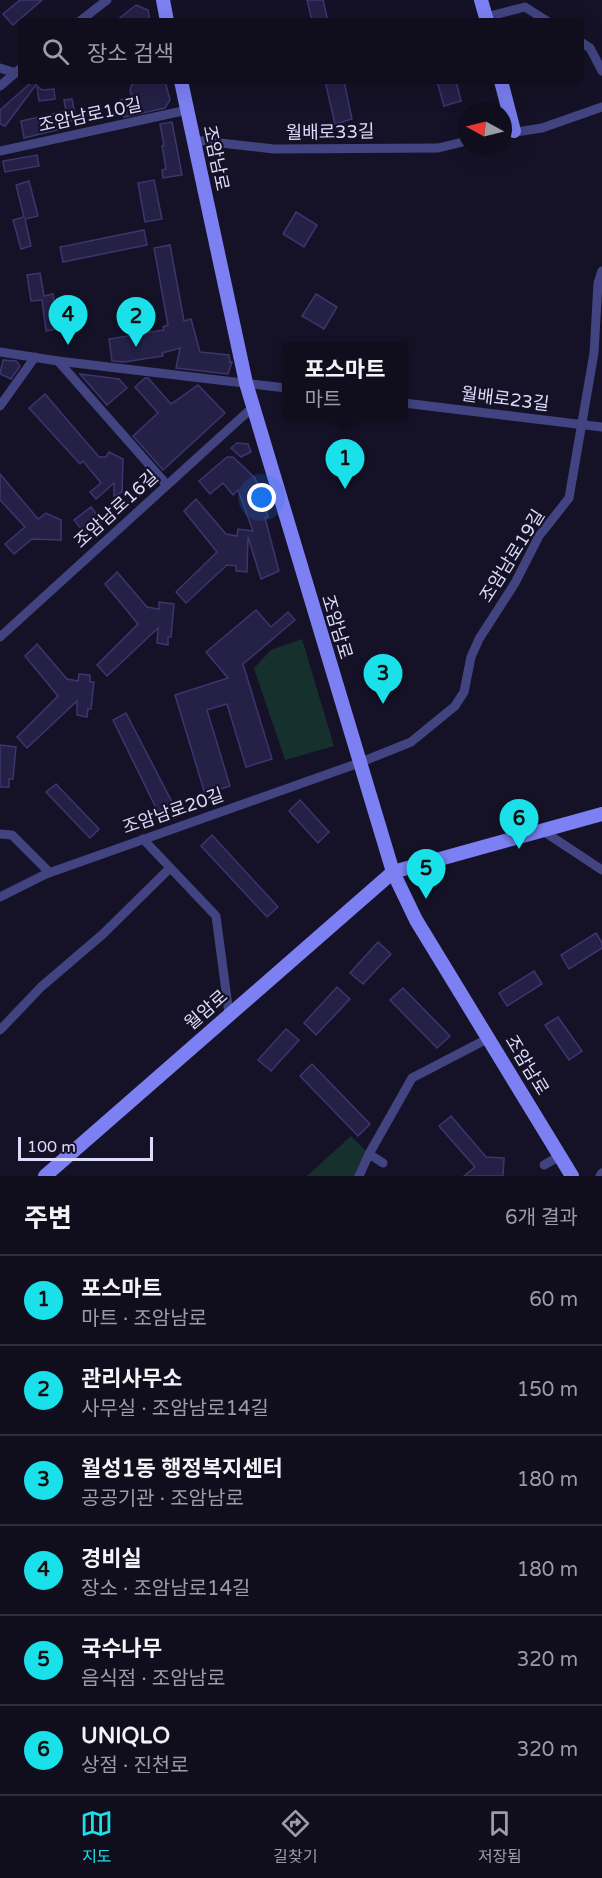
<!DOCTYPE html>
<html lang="ko">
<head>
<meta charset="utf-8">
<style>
  :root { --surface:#100e1d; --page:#1e1c2a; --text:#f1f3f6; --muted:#9c9ca4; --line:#302e3b; --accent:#1ae1e9 }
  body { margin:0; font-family:"Varela Round","Noto Sans KR",sans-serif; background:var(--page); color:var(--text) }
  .compass { position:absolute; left:458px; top:102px; width:54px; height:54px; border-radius:50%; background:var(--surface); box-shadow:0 6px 24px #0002; rotate:277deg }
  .scale { position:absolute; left:18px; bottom:15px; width:135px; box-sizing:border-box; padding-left:6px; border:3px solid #dddbfc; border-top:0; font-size:16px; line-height:21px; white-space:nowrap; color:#dddbfc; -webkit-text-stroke:4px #151227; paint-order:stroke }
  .you { position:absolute; left:262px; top:498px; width:21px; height:21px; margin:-15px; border:4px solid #fff; border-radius:50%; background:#1a73e8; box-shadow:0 0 0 9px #1a73e833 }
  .badge { display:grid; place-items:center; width:39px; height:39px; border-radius:50%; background:var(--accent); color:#111; font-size:20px; font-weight:700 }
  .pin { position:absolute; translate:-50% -50px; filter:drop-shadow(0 2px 3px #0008) }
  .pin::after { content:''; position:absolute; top:32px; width:21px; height:18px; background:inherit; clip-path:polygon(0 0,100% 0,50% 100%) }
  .popup { position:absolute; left:282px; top:342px; width:126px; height:78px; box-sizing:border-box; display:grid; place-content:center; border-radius:6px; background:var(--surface); filter:drop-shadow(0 2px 4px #0005); font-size:20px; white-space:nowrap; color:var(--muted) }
  .popup b { font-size:22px; color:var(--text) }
  .popup::after { content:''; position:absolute; left:50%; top:100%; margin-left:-12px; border:12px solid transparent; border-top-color:var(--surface) }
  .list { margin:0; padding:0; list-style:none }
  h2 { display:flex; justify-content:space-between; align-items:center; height:78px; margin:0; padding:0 24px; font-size:26px }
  h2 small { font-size:20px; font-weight:400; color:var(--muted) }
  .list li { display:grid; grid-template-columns:39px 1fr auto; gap:18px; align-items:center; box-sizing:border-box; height:90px; padding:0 24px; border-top:2px solid var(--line) }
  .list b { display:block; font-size:22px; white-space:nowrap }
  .list p { margin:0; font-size:20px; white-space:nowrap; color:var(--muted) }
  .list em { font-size:20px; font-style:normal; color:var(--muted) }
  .icon { flex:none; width:33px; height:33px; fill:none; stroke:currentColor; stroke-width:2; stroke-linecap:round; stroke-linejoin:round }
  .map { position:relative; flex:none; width:602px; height:1176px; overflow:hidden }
  .search { position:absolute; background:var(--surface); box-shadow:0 6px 24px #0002; left:18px; right:18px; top:18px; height:66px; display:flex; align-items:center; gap:15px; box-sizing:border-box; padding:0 21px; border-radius:6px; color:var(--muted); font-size:22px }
  .sheet { height:618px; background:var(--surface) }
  nav { display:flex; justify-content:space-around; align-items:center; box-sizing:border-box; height:84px; border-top:2px solid var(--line); background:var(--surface); font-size:16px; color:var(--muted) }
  nav a { display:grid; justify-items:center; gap:3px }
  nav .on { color:var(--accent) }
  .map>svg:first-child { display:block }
  .green { fill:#16302e }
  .building { fill:#252046; stroke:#3d356f; stroke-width:1.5 }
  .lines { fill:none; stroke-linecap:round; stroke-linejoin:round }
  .street { stroke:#424481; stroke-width:9 }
  .secondary { stroke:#7c80f2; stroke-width:14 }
  .labels { text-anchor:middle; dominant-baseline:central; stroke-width:4.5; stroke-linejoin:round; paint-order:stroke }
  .street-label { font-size:18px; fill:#dddbfc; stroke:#151227 }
</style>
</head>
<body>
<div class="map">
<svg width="602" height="1176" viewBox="0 0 602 1176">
  <rect width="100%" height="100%" fill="#151227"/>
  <g class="green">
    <path d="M 302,639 L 334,746 L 285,760 L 254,668 L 271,650 Z"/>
    <path d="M 351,1136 L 369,1154 L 359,1176 L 307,1176 Z"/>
  </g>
  <g class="building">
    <path d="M 20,0 L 42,0 L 13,25 L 3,14 Z"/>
    <path d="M 307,0 L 323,0 L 328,21 L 312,21 Z"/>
    <path d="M 136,5 L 148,10 L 150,21 L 116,21 Z"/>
    <path d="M 33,81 L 39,81 L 5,126 L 0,124 L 0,110 Z"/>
    <path d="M 133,81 L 165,81 L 170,100 L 165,108 L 124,117 L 120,100 L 132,98 L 130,90 Z"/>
    <path d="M 325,81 L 344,81 L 352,119 L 335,124 Z"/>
    <path d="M 437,81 L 456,81 L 461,101 L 444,106 Z"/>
    <path d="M 37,86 L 42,90 L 54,89 L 55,99 L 39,101 Z"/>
    <path d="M 72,99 L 76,120 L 64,122 L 65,128 L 24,138 L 21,121 L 66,111 L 64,100 Z"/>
    <path d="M 172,122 L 182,175 L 163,178 L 162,170 L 166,169 L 162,146 L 164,145 L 160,124 Z"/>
    <path d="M 37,155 L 39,166 L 5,172 L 3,161 Z"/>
    <path d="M 154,180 L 162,219 L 145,222 L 138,183 Z"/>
    <path d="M 29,181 L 38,216 L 25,219 L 31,246 L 21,249 L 13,220 L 24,217 L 16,185 Z"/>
    <path d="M 296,212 L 317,225 L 304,247 L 283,234 Z"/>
    <path d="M 144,230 L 147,245 L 63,262 L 60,247 Z"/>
    <path d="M 170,245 L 184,321 L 191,319 L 200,352 L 229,355 L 230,362 L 232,362 L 228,374 L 176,368 L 180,348 L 162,353 L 163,356 L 124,362 L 112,361 L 109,339 L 164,330 L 163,327 L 168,325 L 154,248 Z"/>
    <path d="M 40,273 L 44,296 L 53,294 L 58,329 L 46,331 L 42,300 L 31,301 L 27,275 Z"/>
    <path d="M 316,294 L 337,307 L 324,329 L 302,316 Z"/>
    <path d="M 3,360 L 16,361 L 20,366 L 11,379 L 0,374 Z"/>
    <path d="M 80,374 L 119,379 L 127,388 L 107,405 Z"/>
    <path d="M 145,378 L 148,378 L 171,404 L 198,385 L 225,413 L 163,470 L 133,436 L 158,413 L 135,387 Z"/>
    <path d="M 45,394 L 99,457 L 106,457 L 109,452 L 123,459 L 122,492 L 114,496 L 114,483 L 96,499 L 90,492 L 101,483 L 83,461 L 80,464 L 29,408 Z"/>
    <path d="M 237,443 L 248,444 L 251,452 L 241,457 L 231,448 Z"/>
    <path d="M 227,457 L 233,457 L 255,478 L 268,517 L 265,518 L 279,571 L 261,579 L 248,537 L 247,572 L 236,571 L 236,566 L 227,565 L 186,603 L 176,592 L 217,552 L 184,511 L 196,499 L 226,534 L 237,536 L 238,529 L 253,531 L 238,490 L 233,495 L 223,483 L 210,494 L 199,481 Z"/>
    <path d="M 0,474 L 38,519 L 46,513 L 61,520 L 61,540 L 32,539 L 14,554 L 5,544 L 25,527 L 0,500 Z"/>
    <path d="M 91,507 L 102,521 L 85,534 L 74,520 Z"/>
    <path d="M 117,572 L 147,607 L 159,609 L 159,602 L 174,604 L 171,637 L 168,637 L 168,645 L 157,643 L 158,628 L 107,676 L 97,665 L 138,624 L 105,584 Z"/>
    <path d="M 256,610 L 271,627 L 288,612 L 295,620 L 243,664 L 272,759 L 246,767 L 227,704 L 207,710 L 230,786 L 205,794 L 175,695 L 228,678 L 206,652 Z"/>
    <path d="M 37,644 L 67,679 L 78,681 L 79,674 L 90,675 L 90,682 L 94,682 L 91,709 L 88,709 L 87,717 L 77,715 L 77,701 L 27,748 L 17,737 L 58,696 L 25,656 Z"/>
    <path d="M 126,713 L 173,804 L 158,812 L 113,720 Z"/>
    <path d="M 0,745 L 16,747 L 13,779 L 9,779 L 9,787 L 0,787 Z"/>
    <path d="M 56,784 L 99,829 L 90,838 L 46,792 Z"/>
    <path d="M 300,800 L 329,832 L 318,843 L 289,811 Z"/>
    <path d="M 212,835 L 278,907 L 267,917 L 201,846 Z"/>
    <path d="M 596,933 L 602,943 L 602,948 L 569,969 L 561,955 Z"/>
    <path d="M 378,942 L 391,954 L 363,984 L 350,973 Z"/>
    <path d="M 534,971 L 542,984 L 507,1006 L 499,993 Z"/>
    <path d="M 337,987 L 350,999 L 316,1035 L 304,1023 Z"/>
    <path d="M 403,988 L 450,1036 L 437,1048 L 390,1000 Z"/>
    <path d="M 558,1017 L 582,1051 L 569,1060 L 545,1025 Z"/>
    <path d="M 286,1029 L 299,1040 L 271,1071 L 258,1060 Z"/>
    <path d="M 312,1064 L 370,1124 L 358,1136 L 300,1076 Z"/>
    <path d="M 451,1116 L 486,1157 L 504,1158 L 503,1176 L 464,1176 L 475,1167 L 439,1126 Z"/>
  </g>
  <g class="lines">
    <g class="street">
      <path d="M 486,17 L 525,7 L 547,21"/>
      <path d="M 80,21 L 107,0"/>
      <path d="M 581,42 L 590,48 L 602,71"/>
      <path d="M 0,68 L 16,73"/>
      <path d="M 0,86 L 21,68"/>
      <path d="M 503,134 L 542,128 L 602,107"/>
      <path d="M 194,140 L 274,149 L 438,148 L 467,141"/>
      <path d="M 0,151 L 187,110"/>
      <path d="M 0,352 L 58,361 L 286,388"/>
      <path d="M 58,361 L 167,485"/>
      <path d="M 404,403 L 602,427"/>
      <path d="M 0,406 L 35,357"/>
      <path d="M 0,637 L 253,407"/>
      <path d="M 543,831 L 602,870"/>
      <path d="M 0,834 L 12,835 L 49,872"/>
      <path d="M 143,839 L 216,916 L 229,1014"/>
      <path d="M 0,897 L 46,874 L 359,763 L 411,742 L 455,706 L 464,692 L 471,657 L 479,639 L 515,583 L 539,536 L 569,498 L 594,353 L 598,283 L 602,271"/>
      <path d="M 0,1030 L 41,987 L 103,934 L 170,868"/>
      <path d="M 369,1154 L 383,1163"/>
      <path d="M 544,1165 L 560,1156"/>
      <path d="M 359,1176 L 369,1154 L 412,1078 L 489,1038"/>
      <path d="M 600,1176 L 602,1173"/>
    </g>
    <g class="secondary">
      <path d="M 163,0 L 167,21"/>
      <path d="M 481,0 L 487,21"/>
      <path d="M 181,81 L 246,383 L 393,872 L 416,920 L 572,1176"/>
      <path d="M 501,81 L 514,131"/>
      <path d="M 45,1176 L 393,872 L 602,814"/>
    </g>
  </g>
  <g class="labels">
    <g class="street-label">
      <text transform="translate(90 115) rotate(-12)">조암남로10길</text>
      <text transform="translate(330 132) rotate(-1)">월배로33길</text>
      <text transform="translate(216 158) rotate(78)">조암남로</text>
      <text transform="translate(505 399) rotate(7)">월배로23길</text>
      <text transform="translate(116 509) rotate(-42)">조암남로16길</text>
      <text transform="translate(512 556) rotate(-58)">조암남로19길</text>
      <text transform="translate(337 627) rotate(73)">조암남로</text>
      <text transform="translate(173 811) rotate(-19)">조암남로20길</text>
      <text transform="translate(206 1010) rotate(-41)">월암로</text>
      <text transform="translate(527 1065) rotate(59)">조암남로</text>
    </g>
  </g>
</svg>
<svg class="compass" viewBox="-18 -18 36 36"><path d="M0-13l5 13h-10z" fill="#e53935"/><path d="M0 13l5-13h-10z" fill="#9c9ca4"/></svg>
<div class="scale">100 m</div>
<div class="you"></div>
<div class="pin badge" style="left:345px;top:489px">1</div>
<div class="popup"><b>포스마트</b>마트</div>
<div class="pin badge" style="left:136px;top:347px">2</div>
<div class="pin badge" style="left:383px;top:704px">3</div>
<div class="pin badge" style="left:68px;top:345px">4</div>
<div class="pin badge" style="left:426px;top:899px">5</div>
<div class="pin badge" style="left:519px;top:849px">6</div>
<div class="search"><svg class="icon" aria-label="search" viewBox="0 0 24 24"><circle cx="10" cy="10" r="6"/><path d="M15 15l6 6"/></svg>장소 검색</div>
</div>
<section class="sheet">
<h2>주변<small>6개 결과</small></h2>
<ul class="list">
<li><span class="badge">1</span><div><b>포스마트</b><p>마트 · 조암남로</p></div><em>60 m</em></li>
<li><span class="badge">2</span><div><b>관리사무소</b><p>사무실 · 조암남로14길</p></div><em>150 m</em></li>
<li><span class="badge">3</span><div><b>월성1동 행정복지센터</b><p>공공기관 · 조암남로</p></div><em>180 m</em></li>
<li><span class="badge">4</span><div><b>경비실</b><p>장소 · 조암남로14길</p></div><em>180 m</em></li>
<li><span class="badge">5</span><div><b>국수나무</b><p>음식점 · 조암남로</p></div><em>320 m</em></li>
<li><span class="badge">6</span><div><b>UNIQLO</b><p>상점 · 진천로</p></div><em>320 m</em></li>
</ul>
</section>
<nav>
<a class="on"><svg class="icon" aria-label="map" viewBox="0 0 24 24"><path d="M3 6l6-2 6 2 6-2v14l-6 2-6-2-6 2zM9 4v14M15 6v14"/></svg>지도</a>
<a><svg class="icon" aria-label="directions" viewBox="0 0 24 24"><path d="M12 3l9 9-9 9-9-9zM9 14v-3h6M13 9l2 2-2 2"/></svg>길찾기</a>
<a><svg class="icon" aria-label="saved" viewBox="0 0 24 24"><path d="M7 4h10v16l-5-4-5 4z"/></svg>저장됨</a>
</nav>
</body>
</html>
